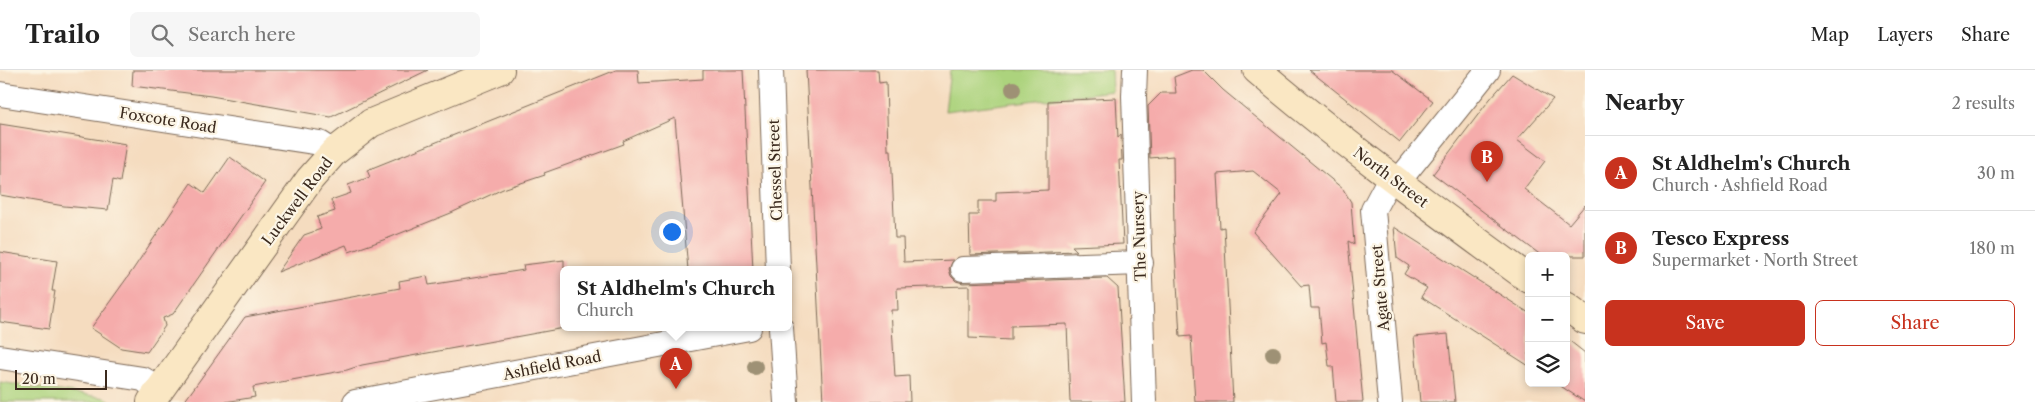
<!DOCTYPE html>
<html lang="en">
<head>
<meta charset="utf-8">
<style>
  :root { --surface:#fff; --page:#f6f6f6; --text:#222; --muted:#767676; --line:#e0e0e0; --accent:#c8321e }
  body { margin:0; font-family:"Libre Caslon Text",serif; background:var(--page); color:var(--text) }
  .controls { position:absolute; right:15px; bottom:15px; display:grid; overflow:hidden; border-radius:8px; box-shadow:0 2px 8px #0003 }
  .controls button { width:45px; height:45px; display:grid; place-items:center; padding:0; border:0; border-bottom:1px solid var(--line); background:var(--surface); color:var(--text); font:25px sans-serif }
  .scale { position:absolute; left:15px; bottom:12px; width:92px; box-sizing:border-box; padding-left:5px; border:2px solid #3b2a1e; border-top:0; font-size:14px; line-height:18px; white-space:nowrap; color:#3b2a1e; -webkit-text-stroke:4px #fcf5e5; paint-order:stroke }
  .you { position:absolute; left:671px; top:161px; width:18px; height:18px; margin:-12px; border:4px solid #fff; border-radius:50%; background:#1a73e8; box-shadow:0 0 0 8px #1a73e833 }
  .badge { display:grid; place-items:center; width:32px; height:32px; border-radius:50%; background:var(--accent); color:#fff; font-size:16px; font-weight:700 }
  .pin { position:absolute; translate:-50% -41px; filter:drop-shadow(0 1px 2px #0008) }
  .pin::after { content:''; position:absolute; top:26px; width:18px; height:15px; background:inherit; clip-path:polygon(0 0,100% 0,50% 100%) }
  .popup { position:absolute; left:560px; top:196px; width:232px; height:65px; box-sizing:border-box; display:grid; place-content:center; border-radius:8px; background:var(--surface); filter:drop-shadow(0 1px 4px #0005); font-size:16px; white-space:nowrap; color:var(--muted) }
  .popup b { font-size:19px; color:var(--text) }
  .popup::after { content:''; position:absolute; left:50%; top:100%; margin-left:-10px; border:10px solid transparent; border-top-color:var(--surface) }
  .list { margin:0; padding:0; list-style:none }
  h2 { display:flex; justify-content:space-between; align-items:center; height:65px; margin:0; padding:0 20px; font-size:21px }
  h2 small { font-size:16px; font-weight:400; color:var(--muted) }
  .list li { display:grid; grid-template-columns:32px 1fr auto; gap:15px; align-items:center; box-sizing:border-box; height:75px; padding:0 20px; border-top:1px solid var(--line) }
  .list b { display:block; font-size:19px; white-space:nowrap }
  .list p { margin:0; font-size:16px; white-space:nowrap; color:var(--muted) }
  .list em { font-size:16px; font-style:normal; color:var(--muted) }
  .actions { display:flex; gap:10px; padding:15px 20px }
  .actions a { flex:1; padding:11px 0; border:1px solid var(--accent); border-radius:8px; text-align:center; font-size:18px; color:var(--accent) }
  .actions .main { background:var(--accent); color:#fff }
  .icon { flex:none; width:28px; height:28px; fill:none; stroke:currentColor; stroke-width:2; stroke-linecap:round; stroke-linejoin:round }
  .map { position:relative; flex:none; width:1585px; height:332px; overflow:hidden }
  header { display:flex; align-items:center; gap:30px; box-sizing:border-box; height:70px; padding:0 25px; background:var(--surface); border-bottom:1px solid var(--line) }
  header strong { font-size:24px }
  nav { display:flex; gap:28px; margin-inline-start:auto; font-size:18px }
  .search { width:350px; height:45px; background:var(--page); display:flex; align-items:center; gap:12px; box-sizing:border-box; padding:0 18px; border-radius:8px; color:var(--muted); font-size:19px }
  main { display:flex }
  aside { flex:1; background:var(--surface) }
  .map>svg:first-child { display:block }
  .green { fill:#acd37d; stroke:#747e4e }
  .building { fill:#f5acab }
  .lines { fill:none; stroke-linecap:round; stroke-linejoin:round }
  .street-casing { stroke:#7c6856; stroke-width:26 }
  .secondary-casing { stroke:#7c6856; stroke-width:30 }
  .street { stroke:#fff; stroke-width:24 }
  .secondary { stroke:#fae7c3; stroke-width:28 }
  .tree { fill:#9e9174 }
  .labels { text-anchor:middle; dominant-baseline:central; stroke-width:4.5; stroke-linejoin:round; paint-order:stroke }
  .street-label { font-size:15px; fill:#3b2a1e; stroke:#fcf5e5 }
</style>
</head>
<body>
<header>
<strong>Trailo</strong>
<div class="search"><svg class="icon" aria-label="search" viewBox="0 0 24 24"><circle cx="10" cy="10" r="6"/><path d="M15 15l6 6"/></svg>Search here</div>
<nav><a>Map</a><a>Layers</a><a>Share</a></nav>
</header>
<main>
<div class="map">
<svg width="1585" height="332" viewBox="0 0 1585 332">
  <rect width="100%" height="100%" fill="#fcf5e5"/>
  <filter id="ink" filterUnits="userSpaceOnUse"><feTurbulence type="fractalNoise" baseFrequency=".02" numOctaves="2"/><feDisplacementMap in="SourceGraphic" scale="10" xChannelSelector="R" yChannelSelector="G"/><feConvolveMatrix kernelMatrix="1 2 1 2 8 2 1 2 1" color-interpolation-filters="sRGB"/></filter>
  <filter id="wash" filterUnits="userSpaceOnUse"><feTurbulence type="fractalNoise" baseFrequency=".0096" numOctaves="4" result="noise"/><feDisplacementMap in="SourceGraphic" scale="20" xChannelSelector="R" yChannelSelector="G"/><feGaussianBlur stdDeviation="1.12" result="paint"/><feColorMatrix in="noise" values="0 0 0 0 0 0 0 0 0 0 0 0 0 0 0 0 0 1.4 0 .05"/><feComposite in="paint" operator="in"/></filter>
  <g filter="url(#wash)">
    <rect width="100%" height="100%" fill="#f5dcbf"/>
    <g class="green">
      <path d="M 950,0 L 1111,0 L 1112,21 L 945,41 Z"/>
      <path d="M 0,312 L 106,328 L 112,332 L 0,332 Z"/>
    </g>
    <g id="blocks">
      <g class="building">
        <path d="M 133,0 L 428,0 L 331,47 L 211,26 L 132,16 Z"/>
        <path d="M 616,0 L 638,0 L 639,13 L 703,9 L 703,0 L 743,0 L 753,200 L 688,200 L 675,48 L 623,71 L 624,74 L 544,103 L 545,105 L 503,119 L 451,143 L 386,169 L 349,182 L 346,175 L 278,202 L 304,165 L 321,159 L 317,147 L 335,141 L 331,130 L 351,123 L 348,115 L 370,107 L 367,100 Z"/>
        <path d="M 806,0 L 878,0 L 879,13 L 886,12 L 888,80 L 891,80 L 895,168 L 903,168 L 904,192 L 953,190 L 949,199 L 951,206 L 956,211 L 963,213 L 1107,208 L 1118,218 L 1125,332 L 1070,332 L 1067,254 L 1011,256 L 1011,270 L 969,268 L 969,216 L 897,218 L 898,240 L 891,240 L 895,307 L 909,306 L 910,332 L 823,332 Z"/>
        <path d="M 1192,0 L 1203,0 L 1223,20 L 1343,119 L 1351,132 L 1354,174 L 1348,171 L 1363,332 L 1336,332 L 1333,296 L 1329,296 L 1326,272 L 1322,273 L 1319,238 L 1311,238 L 1309,215 L 1301,216 L 1253,162 L 1282,124 L 1253,101 L 1217,104 L 1220,158 L 1224,157 L 1233,332 L 1195,332 L 1191,266 L 1180,267 L 1174,160 L 1173,86 L 1150,88 L 1148,36 L 1161,23 L 1176,23 L 1174,7 Z"/>
        <path d="M 1309,0 L 1392,0 L 1433,31 L 1400,72 Z"/>
        <path d="M 1512,4 L 1553,29 L 1517,70 L 1545,91 L 1524,119 L 1569,154 L 1585,135 L 1585,186 L 1542,186 L 1433,104 L 1490,29 Z"/>
        <path d="M 1116,28 L 1118,68 L 1121,64 L 1122,90 L 1119,90 L 1123,174 L 1072,176 L 1077,181 L 970,185 L 969,145 L 978,145 L 978,131 L 996,131 L 996,122 L 1048,120 L 1048,31 Z"/>
        <path d="M 0,54 L 126,74 L 120,112 L 113,110 L 108,140 L 64,136 L 0,125 Z"/>
        <path d="M 230,87 L 265,112 L 173,244 L 163,248 L 165,256 L 147,282 L 121,278 L 91,258 L 132,201 L 191,113 L 205,123 Z"/>
        <path d="M 1394,157 L 1529,243 L 1529,296 L 1421,227 L 1427,218 L 1404,204 L 1409,196 L 1397,188 Z"/>
        <path d="M 0,182 L 57,191 L 52,221 L 55,221 L 49,259 L 0,252 Z"/>
        <path d="M 564,190 L 564,258 L 362,295 L 347,300 L 253,317 L 255,327 L 225,332 L 184,332 L 245,247 L 400,218 L 399,211 L 427,206 L 429,215 L 524,200 L 523,195 Z"/>
        <path d="M 1448,264 L 1455,332 L 1420,332 L 1414,267 Z"/>
        <path d="M 1566,268 L 1585,283 L 1585,332 L 1556,313 L 1566,313 Z"/>
      </g>
    </g>
  </g>
  <g filter="url(#ink)">
    <use href="#blocks" fill-opacity="0" stroke="#7c6856" stroke-width="1"/>
    <g class="lines">
      <defs>
        <g id="street">
          <path d="M 771,0 L 778,200"/>
          <path d="M 1135,0 L 1134,26 L 1144,332"/>
          <path d="M 0,24 L 320,73 L 334,82"/>
          <path d="M 1390,108 L 1373,140 L 1390,332"/>
          <path d="M 1397,113 L 1488,0"/>
          <path d="M 963,199 L 1141,193"/>
          <path d="M 781,258 L 786,332"/>
          <path d="M 0,287 L 143,309 L 159,320"/>
          <path d="M 355,332 L 749,258"/>
        </g>
        <g id="secondary">
          <path d="M 1257,0 C 1344,74 1436,141 1529,209"/>
          <path d="M 1566,236 L 1585,250"/>
          <path d="M 151,332 L 310,109 L 334,82 L 371,53 L 500,0"/>
        </g>
      </defs>
      <use href="#street" class="street-casing"/>
      <use href="#secondary" class="secondary-casing"/>
      <use href="#street" class="street"/>
      <use href="#secondary" class="secondary"/>
    </g>
    <g class="tree">
      <circle cx="1013" cy="19" r="8"/>
      <circle cx="1273" cy="284" r="8"/>
      <circle cx="755" cy="297" r="8"/>
    </g>
  </g>
  <g class="labels">
    <g class="street-label">
      <text transform="translate(168 50) rotate(9)">Foxcote Road</text>
      <text transform="translate(775 100) rotate(-92)">Chessel Street</text>
      <text transform="translate(1391 107) rotate(37)">North Street</text>
      <text transform="translate(297 131) rotate(-53)">Luckwell Road</text>
      <text transform="translate(1139 166) rotate(-92)">The Nursery</text>
      <text transform="translate(1380 218) rotate(-95)">Agate Street</text>
      <text transform="translate(552 295) rotate(-11)">Ashfield Road</text>
    </g>
  </g>
</svg>
<div class="controls">
<button>+</button>
<button>−</button>
<button><svg class="icon" aria-label="layers" viewBox="0 0 24 24"><path d="M12 4l9 5-9 5-9-5zM3 14l9 5 9-5"/></svg></button>
</div>
<div class="scale">20 m</div>
<div class="you"></div>
<div class="pin badge" style="left:676px;top:319px">A</div>
<div class="popup"><b>St Aldhelm's Church</b>Church</div>
<div class="pin badge" style="left:1487px;top:112px">B</div>
</div>
<aside>
<h2>Nearby<small>2 results</small></h2>
<ul class="list">
<li><span class="badge">A</span><div><b>St Aldhelm's Church</b><p>Church · Ashfield Road</p></div><em>30 m</em></li>
<li><span class="badge">B</span><div><b>Tesco Express</b><p>Supermarket · North Street</p></div><em>180 m</em></li>
</ul>
<div class="actions"><a class="main">Save</a><a>Share</a></div>
</aside>
</main>
</body>
</html>
